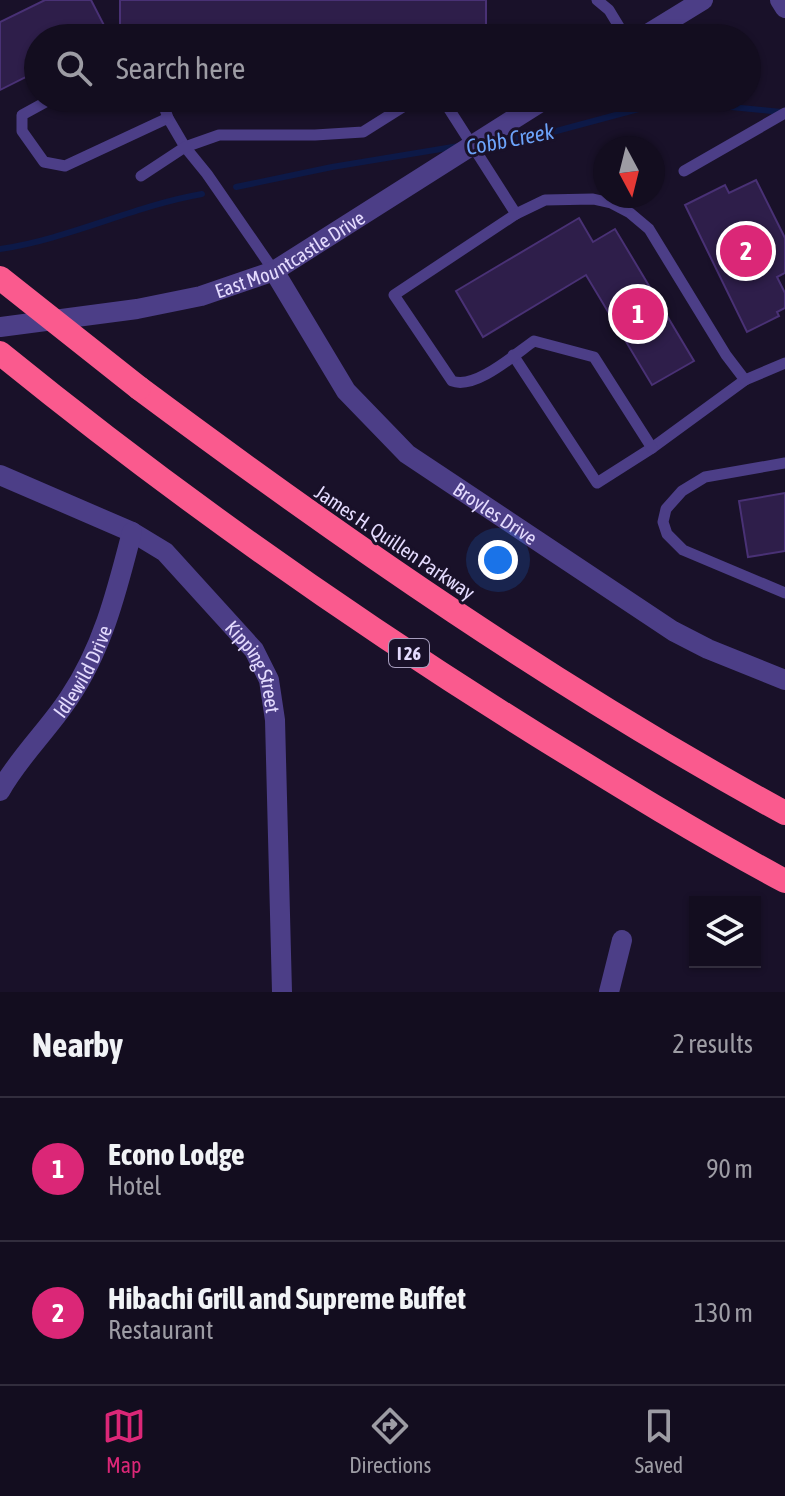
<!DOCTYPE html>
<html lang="en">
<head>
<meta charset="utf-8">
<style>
  :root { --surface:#130d1f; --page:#201b2c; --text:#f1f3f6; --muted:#9d9ca4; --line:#322d3d; --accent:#db2777 }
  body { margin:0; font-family:"Asap Condensed",sans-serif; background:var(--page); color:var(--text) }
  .controls { position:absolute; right:24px; bottom:24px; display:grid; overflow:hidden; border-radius:0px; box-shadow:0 2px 6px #0004 }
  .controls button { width:72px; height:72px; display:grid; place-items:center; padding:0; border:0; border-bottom:2px solid var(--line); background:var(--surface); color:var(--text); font:40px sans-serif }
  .compass { position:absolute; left:593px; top:136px; width:72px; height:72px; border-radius:50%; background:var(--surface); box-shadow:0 2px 6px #0004; rotate:173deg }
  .you { position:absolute; left:498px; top:560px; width:28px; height:28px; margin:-20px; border:6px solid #fff; border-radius:50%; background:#1a73e8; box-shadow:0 0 0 12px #1a73e833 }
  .badge { display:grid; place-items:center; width:52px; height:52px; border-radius:50%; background:var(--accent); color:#fff; font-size:26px; font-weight:700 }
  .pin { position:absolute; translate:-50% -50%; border:4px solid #fff; box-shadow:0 2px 8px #0006 }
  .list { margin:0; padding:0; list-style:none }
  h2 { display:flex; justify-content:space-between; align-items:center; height:104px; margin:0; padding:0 32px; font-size:34px }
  h2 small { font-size:26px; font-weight:400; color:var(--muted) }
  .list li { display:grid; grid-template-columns:52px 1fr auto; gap:24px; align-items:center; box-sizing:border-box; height:144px; padding:0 32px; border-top:2px solid var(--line) }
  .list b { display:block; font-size:30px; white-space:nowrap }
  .list p { margin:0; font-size:26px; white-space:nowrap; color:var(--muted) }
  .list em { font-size:26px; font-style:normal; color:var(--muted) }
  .icon { flex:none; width:44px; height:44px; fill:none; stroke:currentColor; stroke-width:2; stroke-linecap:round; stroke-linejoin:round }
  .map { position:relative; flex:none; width:785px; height:992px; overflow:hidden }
  .search { position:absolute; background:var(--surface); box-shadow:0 2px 6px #0004; left:24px; right:24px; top:24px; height:88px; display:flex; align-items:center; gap:20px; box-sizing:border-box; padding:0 28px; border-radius:44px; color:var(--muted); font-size:30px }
  .sheet { height:392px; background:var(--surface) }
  nav { display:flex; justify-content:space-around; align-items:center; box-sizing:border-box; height:112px; border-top:2px solid var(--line); background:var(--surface); font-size:22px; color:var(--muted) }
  nav a { display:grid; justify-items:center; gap:4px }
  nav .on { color:var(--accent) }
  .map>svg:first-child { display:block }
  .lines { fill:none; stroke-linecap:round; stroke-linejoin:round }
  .stream { stroke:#0d1947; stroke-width:6 }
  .building { fill:#2e1e4a; stroke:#493175; stroke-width:2 }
  .service { stroke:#4c3e87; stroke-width:11 }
  .minor { stroke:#4c3e87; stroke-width:20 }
  .tertiary { stroke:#4c3e87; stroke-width:20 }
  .motorway { stroke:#fa5a8e; stroke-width:24 }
  .motorway-bridge { stroke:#fa5a8e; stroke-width:24 }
  .labels { text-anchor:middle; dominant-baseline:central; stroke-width:6; stroke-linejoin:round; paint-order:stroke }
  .shield { fill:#191129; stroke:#a79ebe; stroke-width:2 }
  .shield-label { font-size:18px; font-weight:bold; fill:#e4dbfe }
  .street-label { font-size:20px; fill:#e4dbfe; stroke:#191129 }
  .water-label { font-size:22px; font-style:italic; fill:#6ca3fa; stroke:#191129 }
</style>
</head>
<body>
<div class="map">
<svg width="785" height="992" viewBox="0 0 785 992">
  <rect width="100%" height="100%" fill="#191129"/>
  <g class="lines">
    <g class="stream">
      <path d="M 493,141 L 549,133 L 657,104 L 711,105 L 781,112"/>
      <path d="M 236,187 L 332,167 L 459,146"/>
      <path d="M 0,249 C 69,239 133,206 202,194"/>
    </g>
  </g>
  <g class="building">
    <path d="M 45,0 L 91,0 L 109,35 L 103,38 L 38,38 L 38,71 L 0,90 L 0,22 Z"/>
    <path d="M 120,0 L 486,0 L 486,32 L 120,31 Z"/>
    <path d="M 756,180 L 785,238 L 785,273 L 777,277 L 785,293 L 785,308 L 777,312 L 779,316 L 747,332 L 685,205 L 725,185 L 729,193 Z"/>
    <path d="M 579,218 L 593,242 L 615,229 L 694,361 L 652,385 L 586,275 L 483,337 L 456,291 Z"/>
    <path d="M 785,493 L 785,551 L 748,557 L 739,501 Z"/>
  </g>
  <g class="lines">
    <g class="service">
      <path d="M 597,0 L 609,10 L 626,38"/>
      <path d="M 53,98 L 22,115 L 22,131 L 44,162 L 65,166 L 168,118 L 185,147 L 207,174 L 274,271"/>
      <path d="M 161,98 L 168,118"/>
      <path d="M 442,98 L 516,214"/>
      <path d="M 684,171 L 785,113"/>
      <path d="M 141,176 L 185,147 L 219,135 L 315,135 L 363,132 L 417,98"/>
      <path d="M 513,355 L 597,483 L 652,448 L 745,380 L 785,363"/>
      <path d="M 652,448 L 594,357 L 534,341 C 514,355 475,390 452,381 L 394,295 L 516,214 L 545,200 L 593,199 L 611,203 L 630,213 L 649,229 L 726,355 L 745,380"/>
      <path d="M 785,463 L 705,477 L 682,491 L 666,509 L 663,522 L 667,534 L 683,550 L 785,593"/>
    </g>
    <g class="minor">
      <path d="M 780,0 L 785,8"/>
      <path id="s1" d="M 0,475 L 132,532 L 165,552 L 254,650 L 269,680 L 275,720 L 282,992"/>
      <path id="s2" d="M 0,791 C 19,757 48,730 69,698 C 103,648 117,590 132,532"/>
      <path d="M 609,992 L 622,940"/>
    </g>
    <g class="tertiary">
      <path d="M 641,38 L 703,0"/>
      <path id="s3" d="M 274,271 L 346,391 L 407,454 L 673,631 L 708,649 L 785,680"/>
      <path id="s4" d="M 0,327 L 137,309 L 201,296 L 274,271 L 547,98"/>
    </g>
    <g class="motorway">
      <path d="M 0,353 C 171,492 351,619 539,736 C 620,786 701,836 785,881"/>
      <path d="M 139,388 C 346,542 558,689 785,813"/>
    </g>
    <path class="motorway-bridge" d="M 0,278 L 139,388"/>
  </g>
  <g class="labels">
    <rect class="shield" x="389" y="639" width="40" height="28" rx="6"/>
    <g class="shield-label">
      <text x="409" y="653">I 26</text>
    </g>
    <g class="street-label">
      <text stroke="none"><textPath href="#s4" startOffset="302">East Mountcastle Drive</textPath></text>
      <text stroke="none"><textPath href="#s3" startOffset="334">Broyles Drive</textPath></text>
      <text transform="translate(395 542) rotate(34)">James H. Quillen Parkway</text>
      <text stroke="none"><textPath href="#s2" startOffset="146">Idlewild Drive</textPath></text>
      <text stroke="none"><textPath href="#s1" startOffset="330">Kipping Street</textPath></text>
    </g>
    <g class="water-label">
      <text transform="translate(510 139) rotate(-11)">Cobb Creek</text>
    </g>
  </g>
</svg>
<div class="controls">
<button><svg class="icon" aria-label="layers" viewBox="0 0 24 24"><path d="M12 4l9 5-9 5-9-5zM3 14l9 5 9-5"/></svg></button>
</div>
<svg class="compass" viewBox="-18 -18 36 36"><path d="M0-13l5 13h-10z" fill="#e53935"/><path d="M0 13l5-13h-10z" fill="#9d9ca4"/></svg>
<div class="you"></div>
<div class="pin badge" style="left:638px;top:314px">1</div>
<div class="pin badge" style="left:746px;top:251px">2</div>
<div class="search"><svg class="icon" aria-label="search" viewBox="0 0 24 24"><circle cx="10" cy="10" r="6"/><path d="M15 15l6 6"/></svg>Search here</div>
</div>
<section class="sheet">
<h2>Nearby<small>2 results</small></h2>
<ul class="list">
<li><span class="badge">1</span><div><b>Econo Lodge</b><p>Hotel</p></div><em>90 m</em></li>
<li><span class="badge">2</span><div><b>Hibachi Grill and Supreme Buffet</b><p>Restaurant</p></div><em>130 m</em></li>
</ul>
</section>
<nav>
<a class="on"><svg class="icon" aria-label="map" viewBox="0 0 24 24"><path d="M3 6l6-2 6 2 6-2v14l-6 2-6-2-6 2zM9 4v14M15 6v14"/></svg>Map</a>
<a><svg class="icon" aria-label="directions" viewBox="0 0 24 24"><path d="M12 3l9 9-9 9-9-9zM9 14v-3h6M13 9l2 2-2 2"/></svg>Directions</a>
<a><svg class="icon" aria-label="saved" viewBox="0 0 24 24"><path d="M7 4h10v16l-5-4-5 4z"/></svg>Saved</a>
</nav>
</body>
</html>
